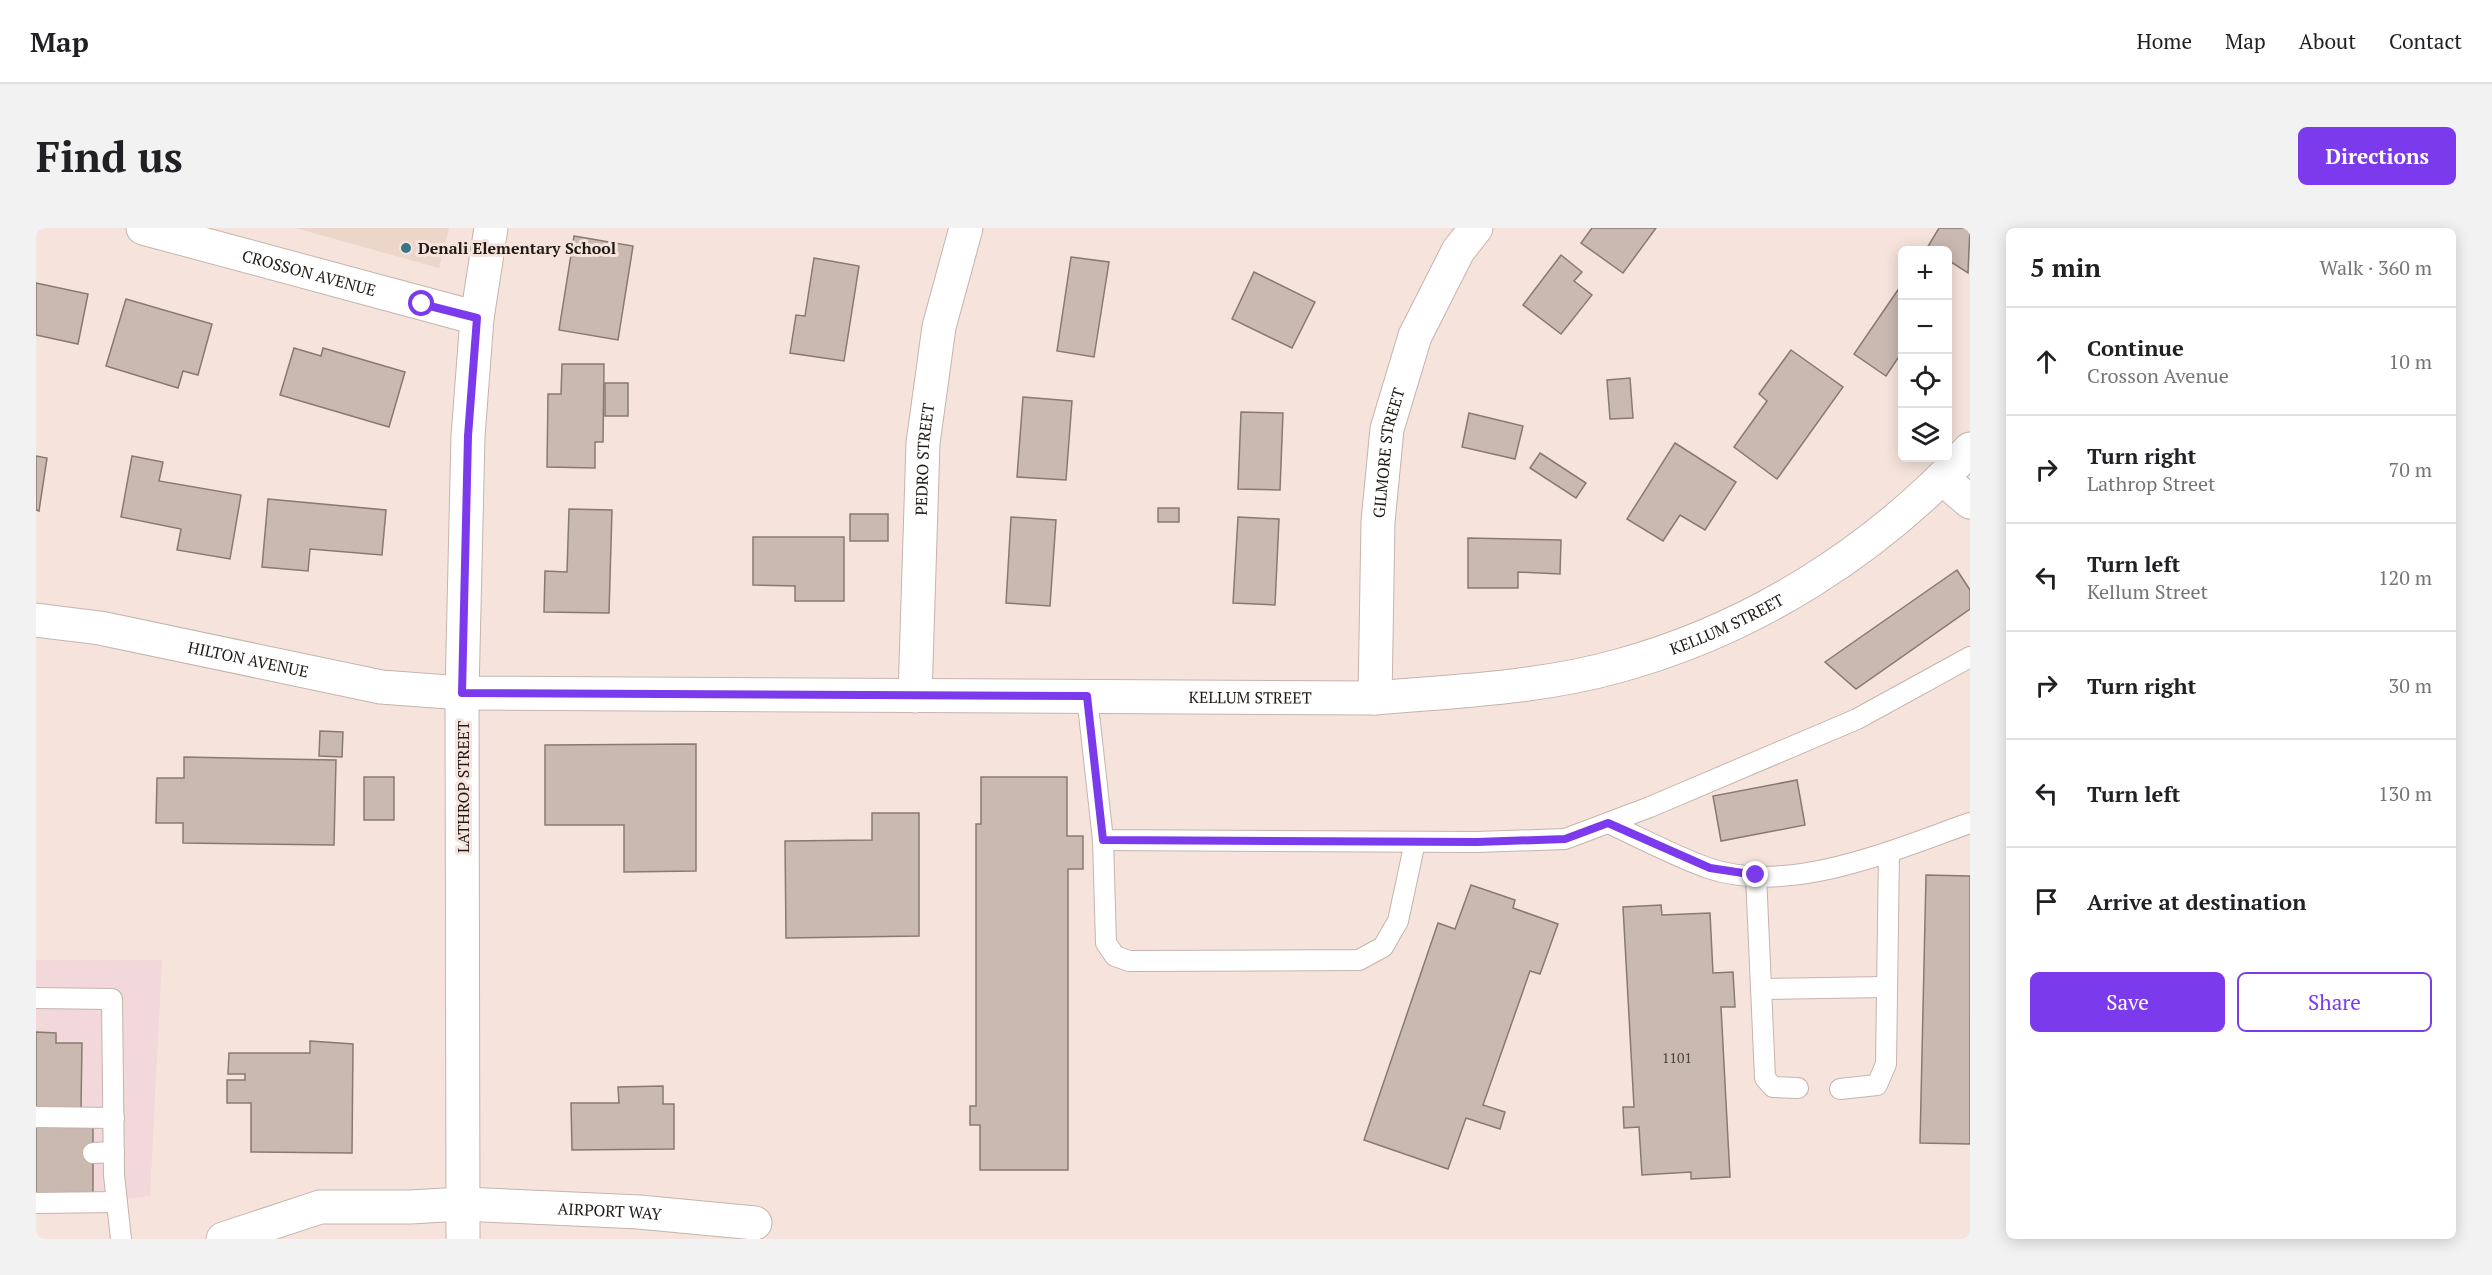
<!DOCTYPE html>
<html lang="en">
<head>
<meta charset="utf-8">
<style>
  :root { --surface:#fff; --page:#f2f2f2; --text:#202124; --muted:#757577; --line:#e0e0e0; --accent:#7c3aed }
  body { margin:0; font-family:"PT Serif",serif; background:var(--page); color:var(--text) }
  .controls { position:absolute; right:18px; top:18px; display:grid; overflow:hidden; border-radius:9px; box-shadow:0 3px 15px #0003 }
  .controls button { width:54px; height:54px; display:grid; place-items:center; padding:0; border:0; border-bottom:2px solid var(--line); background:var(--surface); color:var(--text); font:30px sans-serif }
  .stop { position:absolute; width:18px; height:18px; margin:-14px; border:4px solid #7c3aed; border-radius:50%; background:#fff }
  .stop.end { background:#7c3aed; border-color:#fff; box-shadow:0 2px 6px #0008 }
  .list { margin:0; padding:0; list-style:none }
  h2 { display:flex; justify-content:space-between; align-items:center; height:78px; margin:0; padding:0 24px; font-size:26px }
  h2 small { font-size:20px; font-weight:400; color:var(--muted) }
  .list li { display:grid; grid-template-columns:39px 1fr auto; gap:18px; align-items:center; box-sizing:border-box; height:108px; padding:0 24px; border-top:2px solid var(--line) }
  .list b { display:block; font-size:22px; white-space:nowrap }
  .list p { margin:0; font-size:20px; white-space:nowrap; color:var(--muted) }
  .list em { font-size:20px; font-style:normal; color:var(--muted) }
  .actions { display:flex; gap:12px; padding:18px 24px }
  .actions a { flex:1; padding:14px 0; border:2px solid var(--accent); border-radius:9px; text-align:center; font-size:21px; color:var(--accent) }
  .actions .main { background:var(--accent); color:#fff }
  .icon { flex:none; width:33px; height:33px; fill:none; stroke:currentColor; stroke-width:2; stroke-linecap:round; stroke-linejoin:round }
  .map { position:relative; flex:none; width:1934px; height:1011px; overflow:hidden; border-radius:9px }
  header { display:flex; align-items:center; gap:36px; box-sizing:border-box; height:84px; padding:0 30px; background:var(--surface); border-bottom:2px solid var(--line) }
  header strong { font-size:28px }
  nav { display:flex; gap:33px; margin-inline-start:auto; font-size:21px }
  .intro { display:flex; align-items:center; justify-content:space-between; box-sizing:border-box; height:144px; padding:0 36px }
  h1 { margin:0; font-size:42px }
  .button { padding:15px 27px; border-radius:9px; background:var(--accent); color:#fff; font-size:21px; font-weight:700 }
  main { display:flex; gap:36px; padding:0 36px }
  aside { flex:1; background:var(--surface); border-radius:9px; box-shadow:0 3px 15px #0003 }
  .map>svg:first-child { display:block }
  .commercial { fill:#f2d7db }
  .education { fill:#ecd5c9 }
  .building { fill:#c9b9b0; stroke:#887971; stroke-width:1.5 }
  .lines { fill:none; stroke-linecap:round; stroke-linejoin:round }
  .service-casing { stroke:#c5b4ac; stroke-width:22 }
  .minor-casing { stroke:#c5b4ac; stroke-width:35 }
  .tertiary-casing { stroke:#c5b4ac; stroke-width:35 }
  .service { stroke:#fff; stroke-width:20 }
  .minor { stroke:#fff; stroke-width:33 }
  .tertiary { stroke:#fff; stroke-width:33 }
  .route { stroke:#7c3aed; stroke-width:8 }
  .poi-dot { fill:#357689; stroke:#f6e4dc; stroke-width:2 }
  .labels { text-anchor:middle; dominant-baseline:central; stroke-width:6; stroke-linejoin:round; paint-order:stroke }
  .number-label { font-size:14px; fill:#4a423d }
  .poi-label { font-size:16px; font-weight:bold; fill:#201a17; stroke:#f6e4dc; text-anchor:start }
  .street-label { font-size:16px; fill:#201a17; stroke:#f6e4dc }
</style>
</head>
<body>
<header>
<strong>Map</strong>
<nav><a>Home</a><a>Map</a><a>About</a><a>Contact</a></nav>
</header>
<div class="intro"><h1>Find us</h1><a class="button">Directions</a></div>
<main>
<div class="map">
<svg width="1934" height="1011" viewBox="0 0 1934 1011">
  <rect width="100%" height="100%" fill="#f6e4dc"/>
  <path class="commercial" d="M 0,732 L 126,732 L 114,968 L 0,982 Z"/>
  <path class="education" d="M 259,0 L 413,0 L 403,40 Z"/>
  <g class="building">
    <path d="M 1556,0 L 1620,0 L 1587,45 L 1545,15 Z"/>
    <path d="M 1903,0 L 1934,0 L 1932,45 L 1912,32 L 1912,22 L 1891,20 Z"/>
    <path d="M 538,8 L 597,18 L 582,112 L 523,102 Z"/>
    <path d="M 1525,27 L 1546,44 L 1538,53 L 1556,67 L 1525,106 L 1487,77 Z"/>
    <path d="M 1035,29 L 1073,34 L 1058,129 L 1021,123 Z"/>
    <path d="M 778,30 L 823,38 L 808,133 L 754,125 L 760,87 L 769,88 Z"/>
    <path d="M 1218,44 L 1279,74 L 1256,120 L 1196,91 Z"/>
    <path d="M 0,55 L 52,66 L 42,116 L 0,107 Z"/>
    <path d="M 1866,56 L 1866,124 L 1850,148 L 1818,126 Z"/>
    <path d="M 90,71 L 176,96 L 162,147 L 147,143 L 142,160 L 70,138 Z"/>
    <path d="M 258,120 L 285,128 L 287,120 L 369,144 L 353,199 L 244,167 Z"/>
    <path d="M 1755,122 L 1807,159 L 1741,251 L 1698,219 L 1731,173 L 1723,166 Z"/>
    <path d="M 526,136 L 568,136 L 567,214 L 559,214 L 559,240 L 511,239 L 512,166 L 525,166 Z"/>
    <path d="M 1594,150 L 1597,190 L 1574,191 L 1571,152 Z"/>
    <rect x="569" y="155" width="23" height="33"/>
    <path d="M 987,169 L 1036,173 L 1030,252 L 981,249 Z"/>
    <path d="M 1205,184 L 1247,185 L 1244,262 L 1202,261 Z"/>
    <path d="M 1433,185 L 1487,198 L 1479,231 L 1426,219 Z"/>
    <path d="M 1639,215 L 1700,254 L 1669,302 L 1644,287 L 1627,313 L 1591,291 Z"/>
    <path d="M 1504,225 L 1550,255 L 1540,270 L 1494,240 Z"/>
    <path d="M 0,228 L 11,230 L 3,283 L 0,282 Z"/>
    <path d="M 96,228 L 127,234 L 123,253 L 205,267 L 194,331 L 141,322 L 145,301 L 85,289 Z"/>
    <path d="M 232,271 L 350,282 L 346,327 L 274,321 L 272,343 L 226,339 Z"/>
    <rect x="1122" y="280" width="21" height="14"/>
    <path d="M 533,281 L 576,282 L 573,385 L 508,384 L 509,343 L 531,344 Z"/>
    <rect x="814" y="286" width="38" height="27"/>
    <path d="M 975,289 L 1020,292 L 1014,378 L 970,375 Z"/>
    <path d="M 1202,289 L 1243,291 L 1239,377 L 1197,375 Z"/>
    <path d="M 717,309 L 808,309 L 808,373 L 759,373 L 759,358 L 717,357 Z"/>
    <path d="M 1432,310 L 1525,312 L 1524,346 L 1482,344 L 1482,360 L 1432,360 Z"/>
    <path d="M 1921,342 L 1934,362 L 1934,381 L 1820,461 L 1789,434 Z"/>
    <path d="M 284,503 L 307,504 L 306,529 L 283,528 Z"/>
    <path d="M 660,516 L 660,643 L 588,644 L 588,597 L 509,597 L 509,517 Z"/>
    <path d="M 148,529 L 300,532 L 298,617 L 147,615 L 147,595 L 120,595 L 121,550 L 148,550 Z"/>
    <rect x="328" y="549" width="30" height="43"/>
    <path d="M 945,549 L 1031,549 L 1031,608 L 1047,608 L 1047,641 L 1032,641 L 1032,942 L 944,942 L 944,897 L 934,897 L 934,878 L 940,878 L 940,596 L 945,596 Z"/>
    <path d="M 1761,552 L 1769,597 L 1685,613 L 1677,568 Z"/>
    <path d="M 836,585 L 883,585 L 883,708 L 750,710 L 749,613 L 836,612 Z"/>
    <path d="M 1890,647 L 1934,648 L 1934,916 L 1884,915 Z"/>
    <path d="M 1435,657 L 1479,672 L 1477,680 L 1522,696 L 1504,746 L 1494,743 L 1447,877 L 1469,884 L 1464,901 L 1430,890 L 1412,941 L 1328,912 L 1402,695 L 1419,701 Z"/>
    <path d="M 1625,677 L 1626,687 L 1674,685 L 1677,745 L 1697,744 L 1699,779 L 1685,779 L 1694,949 L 1655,951 L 1655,944 L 1606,947 L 1603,899 L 1588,900 L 1587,879 L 1598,879 L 1587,679 Z"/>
    <path d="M 0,804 L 20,805 L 20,815 L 46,815 L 45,881 L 0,881 Z"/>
    <path d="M 274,813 L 317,816 L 316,925 L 215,924 L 215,875 L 191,875 L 191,852 L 209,852 L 209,846 L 192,846 L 193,825 L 274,825 Z"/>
    <path d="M 627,858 L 627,876 L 638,876 L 638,921 L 536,922 L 535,875 L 583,875 L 582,859 Z"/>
    <path d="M 0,893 L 57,894 L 57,966 L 0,966 Z"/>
  </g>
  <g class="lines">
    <defs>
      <g id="service">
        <path d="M 1051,468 L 1067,612 L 1441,614 L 1529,611 L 1614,579 L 1821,491 L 1934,429"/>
        <path d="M 1572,595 C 1605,610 1638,628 1672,640 C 1754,668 1857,622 1934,595"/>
        <path d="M 1067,612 L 1070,715 L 1079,728 L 1093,733 L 1323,732 L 1347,719 L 1362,693 L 1379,614"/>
        <path d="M 1720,647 L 1729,850 L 1737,859 L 1762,860"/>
        <path d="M 1725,761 L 1850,759"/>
        <path d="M 0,770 L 76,771 L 78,947 L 85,1011"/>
        <path d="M 1804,861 L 1841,857 L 1850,836 L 1853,624"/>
        <path d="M 0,889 L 78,890"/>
        <path d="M 57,925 L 78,924"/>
        <path d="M 0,975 L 81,974"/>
      </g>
      <g id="minor">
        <path id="s1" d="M 107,0 L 441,90"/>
        <path d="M 1907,251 L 1934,274"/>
        <path id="s2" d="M 0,392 L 64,400 L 345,459 L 426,465 L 1339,470 C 1420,463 1504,460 1582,438 C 1717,401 1839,324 1934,221"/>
        <path id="s3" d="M 879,468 L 887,215 L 903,99 L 930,0"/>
        <path id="s4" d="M 1339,470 L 1342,294 L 1351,201 L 1379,108 L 1422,23 L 1440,0"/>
        <path id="s5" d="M 187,1011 L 284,979 L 374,979 L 427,976 L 603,984 L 719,995"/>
      </g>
      <path id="tertiary" d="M 427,1011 L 426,465 L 432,208 L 441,90 L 455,0"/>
    </defs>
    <use href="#service" class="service-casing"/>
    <use href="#minor" class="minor-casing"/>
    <use href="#tertiary" class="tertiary-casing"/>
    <use href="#service" class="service"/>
    <use href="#minor" class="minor"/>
    <use href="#tertiary" class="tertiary"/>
  </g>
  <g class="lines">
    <path class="route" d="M 386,76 L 441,90 L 432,208 L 426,465 L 1051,468 L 1067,612 L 1441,614 L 1529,611 L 1572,595 L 1674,640 L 1720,647"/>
  </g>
  <circle class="poi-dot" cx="370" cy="20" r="6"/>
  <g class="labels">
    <g class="number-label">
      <text x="1641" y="829">1101</text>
    </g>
    <g class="poi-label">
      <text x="382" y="20">Denali Elementary School</text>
    </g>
    <g class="street-label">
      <text stroke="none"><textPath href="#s1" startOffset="172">CROSSON AVENUE</textPath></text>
      <text stroke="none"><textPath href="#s4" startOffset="246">GILMORE STREET</textPath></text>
      <text stroke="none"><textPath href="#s3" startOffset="237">PEDRO STREET</textPath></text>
      <text stroke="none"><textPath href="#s2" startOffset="1708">KELLUM STREET</textPath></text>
      <text stroke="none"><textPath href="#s2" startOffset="216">HILTON AVENUE</textPath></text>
      <text stroke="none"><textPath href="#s2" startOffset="1221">KELLUM STREET</textPath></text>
      <text transform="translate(427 559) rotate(-90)">LATHROP STREET</text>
      <text stroke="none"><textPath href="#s5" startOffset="392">AIRPORT WAY</textPath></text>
    </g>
  </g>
</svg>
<div class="controls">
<button>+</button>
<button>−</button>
<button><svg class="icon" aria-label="locate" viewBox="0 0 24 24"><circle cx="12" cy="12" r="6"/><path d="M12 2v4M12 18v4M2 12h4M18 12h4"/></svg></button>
<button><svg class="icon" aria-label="layers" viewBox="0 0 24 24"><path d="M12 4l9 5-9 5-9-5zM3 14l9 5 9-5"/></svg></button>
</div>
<div class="stop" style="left:386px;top:76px"></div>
<div class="stop end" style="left:1720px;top:647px"></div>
</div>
<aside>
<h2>5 min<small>Walk · 360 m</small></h2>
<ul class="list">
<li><svg class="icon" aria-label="ahead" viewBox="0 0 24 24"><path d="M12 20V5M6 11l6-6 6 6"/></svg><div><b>Continue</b><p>Crosson Avenue</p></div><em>10 m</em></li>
<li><svg class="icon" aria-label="right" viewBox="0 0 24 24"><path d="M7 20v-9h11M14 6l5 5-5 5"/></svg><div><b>Turn right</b><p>Lathrop Street</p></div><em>70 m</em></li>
<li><svg class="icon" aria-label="left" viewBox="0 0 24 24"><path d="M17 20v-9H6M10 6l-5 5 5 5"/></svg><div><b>Turn left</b><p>Kellum Street</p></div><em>120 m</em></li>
<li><svg class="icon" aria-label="right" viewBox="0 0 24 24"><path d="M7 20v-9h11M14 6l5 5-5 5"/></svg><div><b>Turn right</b></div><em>30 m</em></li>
<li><svg class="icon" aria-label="left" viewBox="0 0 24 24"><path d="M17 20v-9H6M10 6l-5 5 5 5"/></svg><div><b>Turn left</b></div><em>130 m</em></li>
<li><svg class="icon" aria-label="arrive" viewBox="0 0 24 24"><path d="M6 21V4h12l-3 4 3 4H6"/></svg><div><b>Arrive at destination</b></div></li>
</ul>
<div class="actions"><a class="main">Save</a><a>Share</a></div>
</aside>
</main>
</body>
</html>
